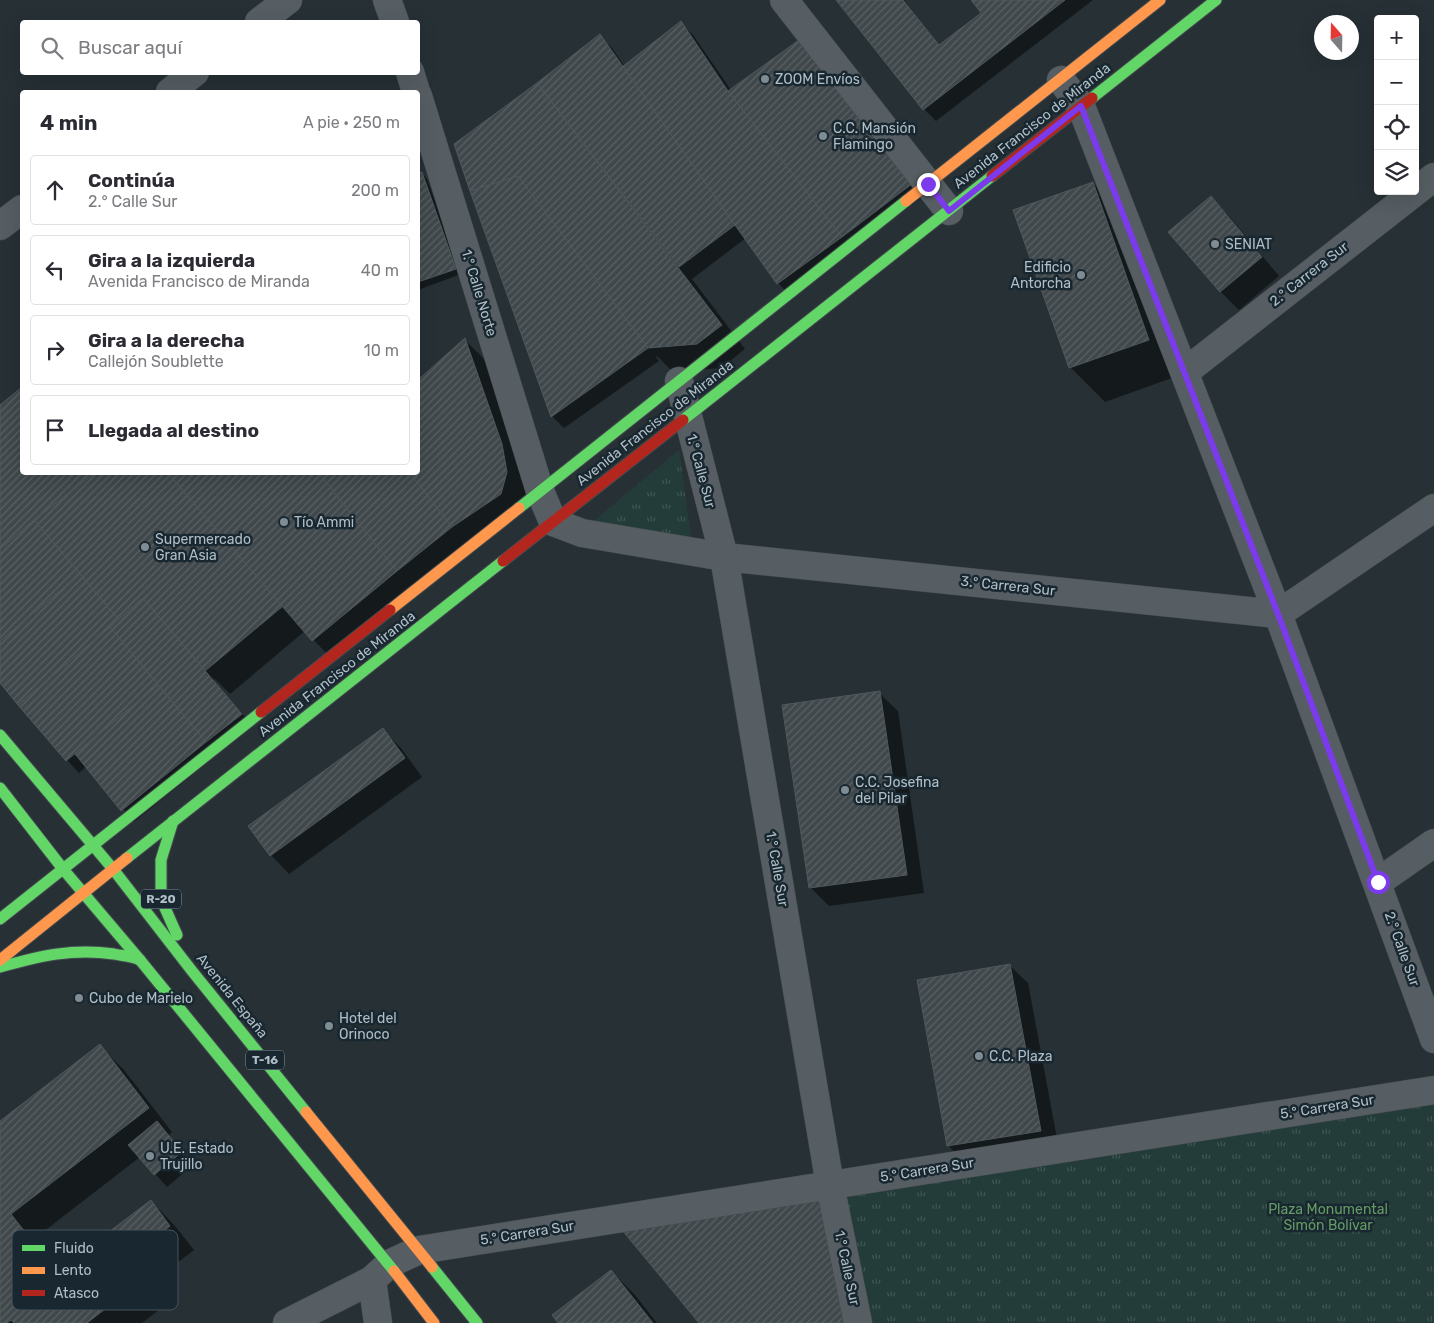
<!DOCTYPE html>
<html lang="es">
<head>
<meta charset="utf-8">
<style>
  :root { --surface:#fff; --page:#f2f2f3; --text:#2b2b33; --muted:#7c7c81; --line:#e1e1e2 }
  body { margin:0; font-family:Rubik,sans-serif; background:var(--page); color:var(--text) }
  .controls { position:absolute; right:15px; top:15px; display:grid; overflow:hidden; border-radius:5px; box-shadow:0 5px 20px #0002 }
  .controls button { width:45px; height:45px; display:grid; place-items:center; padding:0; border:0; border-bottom:1px solid var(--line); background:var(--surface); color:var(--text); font:25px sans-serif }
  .compass { position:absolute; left:1314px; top:15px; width:45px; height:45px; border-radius:50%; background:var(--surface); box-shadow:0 5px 20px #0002; rotate:340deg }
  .stop { position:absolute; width:15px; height:15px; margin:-11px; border:4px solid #7c3aed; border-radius:50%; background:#fff }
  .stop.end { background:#7c3aed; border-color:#fff; box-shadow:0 1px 5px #0008 }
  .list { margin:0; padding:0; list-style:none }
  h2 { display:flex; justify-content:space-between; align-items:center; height:65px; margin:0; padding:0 20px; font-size:21px }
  h2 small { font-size:16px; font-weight:400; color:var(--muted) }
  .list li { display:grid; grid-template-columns:32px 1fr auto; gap:15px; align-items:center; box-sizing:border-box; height:70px; margin:0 10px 10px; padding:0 10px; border:1px solid var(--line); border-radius:5px }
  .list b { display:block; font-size:19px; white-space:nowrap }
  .list p { margin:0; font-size:16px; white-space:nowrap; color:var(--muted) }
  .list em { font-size:16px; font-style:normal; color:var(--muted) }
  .icon { flex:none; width:28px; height:28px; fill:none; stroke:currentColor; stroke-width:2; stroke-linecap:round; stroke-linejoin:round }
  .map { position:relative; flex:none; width:1434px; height:1323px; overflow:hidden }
  .search { position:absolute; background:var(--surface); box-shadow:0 5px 20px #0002; left:20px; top:20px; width:400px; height:55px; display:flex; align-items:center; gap:12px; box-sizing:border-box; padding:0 18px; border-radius:5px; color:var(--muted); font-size:19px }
  .panel { position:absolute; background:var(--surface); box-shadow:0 5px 20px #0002; left:20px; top:90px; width:400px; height:385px; border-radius:5px }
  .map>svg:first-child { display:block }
  .park { fill:url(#park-tufts) }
  .shadow { fill:#0007 }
  .building { fill:url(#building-hatch); stroke:#4e585d }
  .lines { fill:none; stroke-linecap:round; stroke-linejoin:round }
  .street-casing { stroke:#444c50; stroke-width:29 }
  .fast-casing { stroke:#444c50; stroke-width:13 }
  .slow-casing { stroke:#444c50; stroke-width:13 }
  .jam-casing { stroke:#444c50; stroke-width:13 }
  .street { stroke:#565e63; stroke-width:28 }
  .fast { stroke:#63d668; stroke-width:11 }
  .slow { stroke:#ff974d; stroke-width:11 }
  .jam { stroke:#b3261e; stroke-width:11 }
  .route { stroke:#7c3aed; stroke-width:6 }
  .poi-dot { fill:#7f8c94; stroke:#192830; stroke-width:2 }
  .labels { text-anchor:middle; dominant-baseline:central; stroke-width:5; stroke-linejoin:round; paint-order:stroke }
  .shield { fill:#192830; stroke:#82919a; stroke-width:1 }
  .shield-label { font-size:12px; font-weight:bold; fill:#afbec7 }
  .poi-label { font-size:14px; fill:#afbec7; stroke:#192830; text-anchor:start }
  .street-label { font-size:14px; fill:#afbec7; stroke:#192830 }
  .park-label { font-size:14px; fill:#659a64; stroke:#192830 }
  .key { fill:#192830; stroke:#46555d; stroke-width:1 }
  .key-label { font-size:14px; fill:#afbec7 }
</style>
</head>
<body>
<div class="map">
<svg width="1434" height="1323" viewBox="0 0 1434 1323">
  <defs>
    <pattern id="park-tufts" width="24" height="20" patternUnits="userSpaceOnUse" patternTransform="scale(1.25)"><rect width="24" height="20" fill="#233c39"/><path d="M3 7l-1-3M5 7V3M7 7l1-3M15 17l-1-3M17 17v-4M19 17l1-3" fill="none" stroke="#405654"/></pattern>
    <pattern id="building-hatch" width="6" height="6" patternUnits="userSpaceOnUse" patternTransform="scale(1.25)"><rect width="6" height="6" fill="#40484c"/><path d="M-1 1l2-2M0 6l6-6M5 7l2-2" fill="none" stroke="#596164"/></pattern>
  </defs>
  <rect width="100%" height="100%" fill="#263035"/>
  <g class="park">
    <path d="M 679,450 L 692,544 L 582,531 Z"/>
    <path d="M 1434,1094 L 1434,1323 L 863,1323 L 835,1187 Z"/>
  </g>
  <g class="shadow">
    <path d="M 837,0 L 904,0 L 940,46 L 982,13 L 973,0 L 1093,0 L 936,121 L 924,109 Z"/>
    <path d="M 681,23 L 693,35 L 731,90 L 928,193 L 790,295 L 778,283 L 746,238 L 692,279 L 745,349 L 721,368 L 673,372 L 657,356 L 656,357 L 659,361 L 564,428 L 552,416 L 455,145 L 538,84 L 600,36 L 612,48 L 625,67 Z"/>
    <path d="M 422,173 L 427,179 L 461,274 L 418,290 L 418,175 Z"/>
    <path d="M 1093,183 L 1128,218 L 1183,374 L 1105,402 L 1070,367 Z"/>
    <path d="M 1211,198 L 1229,216 L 1279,276 L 1239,310 L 1220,291 Z"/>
    <path d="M 465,340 L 489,364 L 531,496 L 331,658 L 305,631 L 230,694 L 215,679 L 213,680 L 253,726 L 134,822 L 87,766 L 79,773 L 67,760 L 0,681 L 0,406 L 22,389 L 22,472 L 418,472 L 418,382 Z"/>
    <path d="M 879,693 L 898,711 L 924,893 L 829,906 L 810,887 Z"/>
    <path d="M 383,730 L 401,748 L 422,777 L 289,874 L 271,855 Z"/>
    <path d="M 1009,965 L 1028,983 L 1059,1149 L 966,1164 L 948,1145 Z"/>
    <path d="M 100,1046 L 124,1070 L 172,1132 L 168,1136 L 185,1158 L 187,1156 L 193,1165 L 167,1187 L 140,1157 L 34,1239 L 60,1271 L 151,1201 L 175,1226 L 194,1250 L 156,1279 L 172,1300 L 142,1323 L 0,1323 L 0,1122 Z"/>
    <path d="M 611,1271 L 635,1295 L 657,1323 L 560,1323 Z"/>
  </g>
  <g class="building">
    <path d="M 836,0 L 903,0 L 939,45 L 981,13 L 971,0 L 1065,0 L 923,110 Z"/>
    <path d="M 681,21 L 728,91 L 842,237 L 777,284 L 622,67 Z"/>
    <path d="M 600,34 L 735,225 L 679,267 L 537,83 Z"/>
    <path d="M 806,35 L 917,180 L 842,237 L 728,91 Z"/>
    <path d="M 537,83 L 722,325 L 697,344 L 648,348 L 518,176 L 470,191 L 454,144 Z"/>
    <path d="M 422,172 L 456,269 L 418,282 L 418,173 Z"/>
    <path d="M 518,176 L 648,348 L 551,417 L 470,191 Z"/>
    <path d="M 1093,182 L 1149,340 L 1069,368 L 1013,210 Z"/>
    <path d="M 1211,196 L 1262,257 L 1220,292 L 1168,232 Z"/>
    <path d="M 465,338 L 502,444 L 507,472 L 501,494 L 452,527 L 409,472 L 418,472 L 418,380 Z"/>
    <path d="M 22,387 L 22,472 L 96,472 L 0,549 L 0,405 Z"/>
    <path d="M 96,472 L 167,472 L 283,606 L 205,671 L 143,598 L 119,620 L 34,520 Z"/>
    <path d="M 167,472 L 318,472 L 397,571 L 312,641 Z"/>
    <path d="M 318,472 L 409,472 L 452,527 L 397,571 Z"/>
    <path d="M 34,520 L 80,574 L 0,641 L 0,549 Z"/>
    <path d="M 80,574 L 119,620 L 18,705 L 0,683 L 0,641 Z"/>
    <path d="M 143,598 L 242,714 L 206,742 L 110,627 Z"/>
    <path d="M 110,627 L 158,685 L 66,761 L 18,705 Z"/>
    <path d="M 158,685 L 206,742 L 121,811 L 75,754 Z"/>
    <path d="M 880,691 L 907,875 L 809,888 L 782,705 Z"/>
    <path d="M 383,728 L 405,758 L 270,856 L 248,826 Z"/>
    <path d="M 1010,964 L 1041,1131 L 947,1146 L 917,980 Z"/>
    <path d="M 100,1044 L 149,1108 L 11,1214 L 56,1272 L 151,1200 L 170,1226 L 133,1254 L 149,1275 L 87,1323 L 14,1323 L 11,1320 L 7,1323 L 0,1323 L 0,1121 Z"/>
    <path d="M 157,1121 L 182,1152 L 154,1175 L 128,1145 Z"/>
    <path d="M 821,1197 L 847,1323 L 699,1323 L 622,1230 Z"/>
    <path d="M 611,1270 L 653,1323 L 558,1323 L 552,1315 Z"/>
  </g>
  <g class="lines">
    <defs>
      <g id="street">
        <path d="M 387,0 L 395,22"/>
        <path d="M 784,0 L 949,211"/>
        <path d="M 259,22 L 288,0"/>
        <path d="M 410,72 L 416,92"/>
        <path d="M 1061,80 L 1081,106 L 1278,614 L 1434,1039"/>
        <path d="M 170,92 L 195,72"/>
        <path d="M 418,96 L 540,491 L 553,522 L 582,533 L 724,557 L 1278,614 L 1434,508"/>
        <path d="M 0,226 L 22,209"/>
        <path d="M 1185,372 L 1434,177"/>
        <path d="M 679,381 L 724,557 L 830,1185 L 858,1323"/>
        <path d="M 1378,882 L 1434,843"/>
        <path d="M 372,1280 L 378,1323"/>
        <path d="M 287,1323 L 372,1280 L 389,1264 L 419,1250 L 1434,1090"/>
      </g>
      <g id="fast">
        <path d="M 1092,98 L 1216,0"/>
        <path d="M 683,420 L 992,176"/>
        <path d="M 519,508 L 906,201"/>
        <path d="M 0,735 L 113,869 L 192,971 L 306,1112"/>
        <path d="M 0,788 L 63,869 L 140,960 L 394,1271"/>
        <path d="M 173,821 L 161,860 L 161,899 L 177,935"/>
        <path d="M 127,858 L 503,561"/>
        <path d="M 0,919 L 261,712"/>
        <path d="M 0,967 C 40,956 72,948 114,954 C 123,956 132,956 140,960"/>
        <path d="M 432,1267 L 477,1323"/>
      </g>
      <g id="slow">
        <path d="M 906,201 L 1160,0"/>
        <path d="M 390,610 L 519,508"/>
        <path d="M 0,960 L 127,858"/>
        <path d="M 306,1112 L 432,1267"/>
        <path d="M 394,1271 L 434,1323"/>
      </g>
      <g id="jam">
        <path d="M 992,176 L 1092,98"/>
        <path d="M 503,561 L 683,420"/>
        <path d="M 261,712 L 390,610"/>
      </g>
    </defs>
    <use href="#street" class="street-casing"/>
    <use href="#fast" class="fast-casing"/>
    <use href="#slow" class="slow-casing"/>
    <use href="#jam" class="jam-casing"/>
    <use href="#street" class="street"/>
    <use href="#fast" class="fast"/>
    <use href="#slow" class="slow"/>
    <use href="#jam" class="jam"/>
  </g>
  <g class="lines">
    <path class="route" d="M 928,184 L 949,211 L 1081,106 L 1278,614 L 1378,882"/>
  </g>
  <g class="poi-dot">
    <circle cx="765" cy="79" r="5"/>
    <circle cx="823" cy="136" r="5"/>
    <circle cx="1215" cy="244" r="5"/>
    <circle cx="1081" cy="275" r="5"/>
    <circle cx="284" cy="522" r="5"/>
    <circle cx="145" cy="547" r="5"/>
    <circle cx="845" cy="790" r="5"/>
    <circle cx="79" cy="998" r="5"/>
    <circle cx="329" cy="1026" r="5"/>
    <circle cx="979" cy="1056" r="5"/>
    <circle cx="150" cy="1156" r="5"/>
  </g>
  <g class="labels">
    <g class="shield">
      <rect x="141" y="889.5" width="40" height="19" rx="4"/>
      <rect x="246" y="1050.5" width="38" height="19" rx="4"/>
    </g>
    <g class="shield-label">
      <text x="161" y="899">R-20</text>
      <text x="265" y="1060">T-16</text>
    </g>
    <g class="poi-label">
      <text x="775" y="79">ZOOM Envíos</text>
      <text x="833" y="128">C.C. Mansión<tspan x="833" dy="16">Flamingo</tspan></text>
      <text x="1225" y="244">SENIAT</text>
      <text x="1071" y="267" text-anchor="end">Edificio<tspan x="1071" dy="16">Antorcha</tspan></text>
      <text x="294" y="522">Tío Ammi</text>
      <text x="155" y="539">Supermercado<tspan x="155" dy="16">Gran Asia</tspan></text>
      <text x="855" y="782">C.C. Josefina<tspan x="855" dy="16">del Pilar</tspan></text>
      <text x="89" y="998">Cubo de Marielo</text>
      <text x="339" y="1018">Hotel del<tspan x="339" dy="16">Orinoco</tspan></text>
      <text x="989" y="1056">C.C. Plaza</text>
      <text x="160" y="1148">U.E. Estado<tspan x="160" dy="16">Trujillo</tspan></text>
    </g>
    <g class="street-label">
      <text transform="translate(1032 126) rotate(-38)">Avenida Francisco de Miranda</text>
      <text transform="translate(1309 274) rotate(-38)">2.° Carrera Sur</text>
      <text transform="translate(479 293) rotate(73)">1.° Calle Norte</text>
      <text transform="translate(655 423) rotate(-38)">Avenida Francisco de Miranda</text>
      <text transform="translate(701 471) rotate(75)">1.° Calle Sur</text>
      <text transform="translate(1008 586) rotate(6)">3.° Carrera Sur</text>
      <text transform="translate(337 674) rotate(-38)">Avenida Francisco de Miranda</text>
      <text transform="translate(777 869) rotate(80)">1.° Calle Sur</text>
      <text transform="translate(1402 949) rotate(70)">2.° Calle Sur</text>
      <text transform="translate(232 996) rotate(51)">Avenida España</text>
      <text transform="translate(1327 1107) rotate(-9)">5.° Carrera Sur</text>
      <text transform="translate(927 1170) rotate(-9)">5.° Carrera Sur</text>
      <text transform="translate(527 1233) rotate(-9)">5.° Carrera Sur</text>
      <text transform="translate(847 1268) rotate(78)">1.° Calle Sur</text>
    </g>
    <g class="park-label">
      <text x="1328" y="1209">Plaza Monumental<tspan x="1328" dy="16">Simón Bolívar</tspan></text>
    </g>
  </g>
  <rect x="12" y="1230" width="166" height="80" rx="8" class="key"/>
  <rect x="22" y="1245" width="23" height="6" fill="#63d668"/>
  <rect x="22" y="1267" width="23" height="7" fill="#ff974d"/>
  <rect x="22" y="1290" width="23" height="6" fill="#b3261e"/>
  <g class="key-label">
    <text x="54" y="1253">Fluido</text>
    <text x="54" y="1275">Lento</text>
    <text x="54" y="1298">Atasco</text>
  </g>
</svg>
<div class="controls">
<button>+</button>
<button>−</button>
<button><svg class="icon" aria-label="locate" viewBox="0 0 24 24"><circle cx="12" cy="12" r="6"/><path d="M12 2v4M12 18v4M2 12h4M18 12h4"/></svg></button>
<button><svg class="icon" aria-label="layers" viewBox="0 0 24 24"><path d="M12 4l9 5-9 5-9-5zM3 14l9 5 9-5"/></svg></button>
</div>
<svg class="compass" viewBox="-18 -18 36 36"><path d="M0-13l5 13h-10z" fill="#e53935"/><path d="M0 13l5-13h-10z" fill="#7c7c81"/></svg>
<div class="stop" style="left:1378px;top:882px"></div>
<div class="stop end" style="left:928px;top:184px"></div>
<div class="search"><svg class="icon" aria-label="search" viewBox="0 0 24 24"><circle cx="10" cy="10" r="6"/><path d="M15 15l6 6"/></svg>Buscar aquí</div>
<section class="panel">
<h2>4 min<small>A pie · 250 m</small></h2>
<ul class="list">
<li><svg class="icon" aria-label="ahead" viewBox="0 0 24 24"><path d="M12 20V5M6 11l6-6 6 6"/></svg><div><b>Continúa</b><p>2.° Calle Sur</p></div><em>200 m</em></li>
<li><svg class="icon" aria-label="left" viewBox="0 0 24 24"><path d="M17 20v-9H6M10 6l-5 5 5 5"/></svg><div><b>Gira a la izquierda</b><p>Avenida Francisco de Miranda</p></div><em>40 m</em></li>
<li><svg class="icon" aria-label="right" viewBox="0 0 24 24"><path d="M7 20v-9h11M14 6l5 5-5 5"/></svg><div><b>Gira a la derecha</b><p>Callejón Soublette</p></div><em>10 m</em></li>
<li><svg class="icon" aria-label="arrive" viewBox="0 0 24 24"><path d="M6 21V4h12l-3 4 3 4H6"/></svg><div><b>Llegada al destino</b></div></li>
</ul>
</section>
</div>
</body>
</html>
